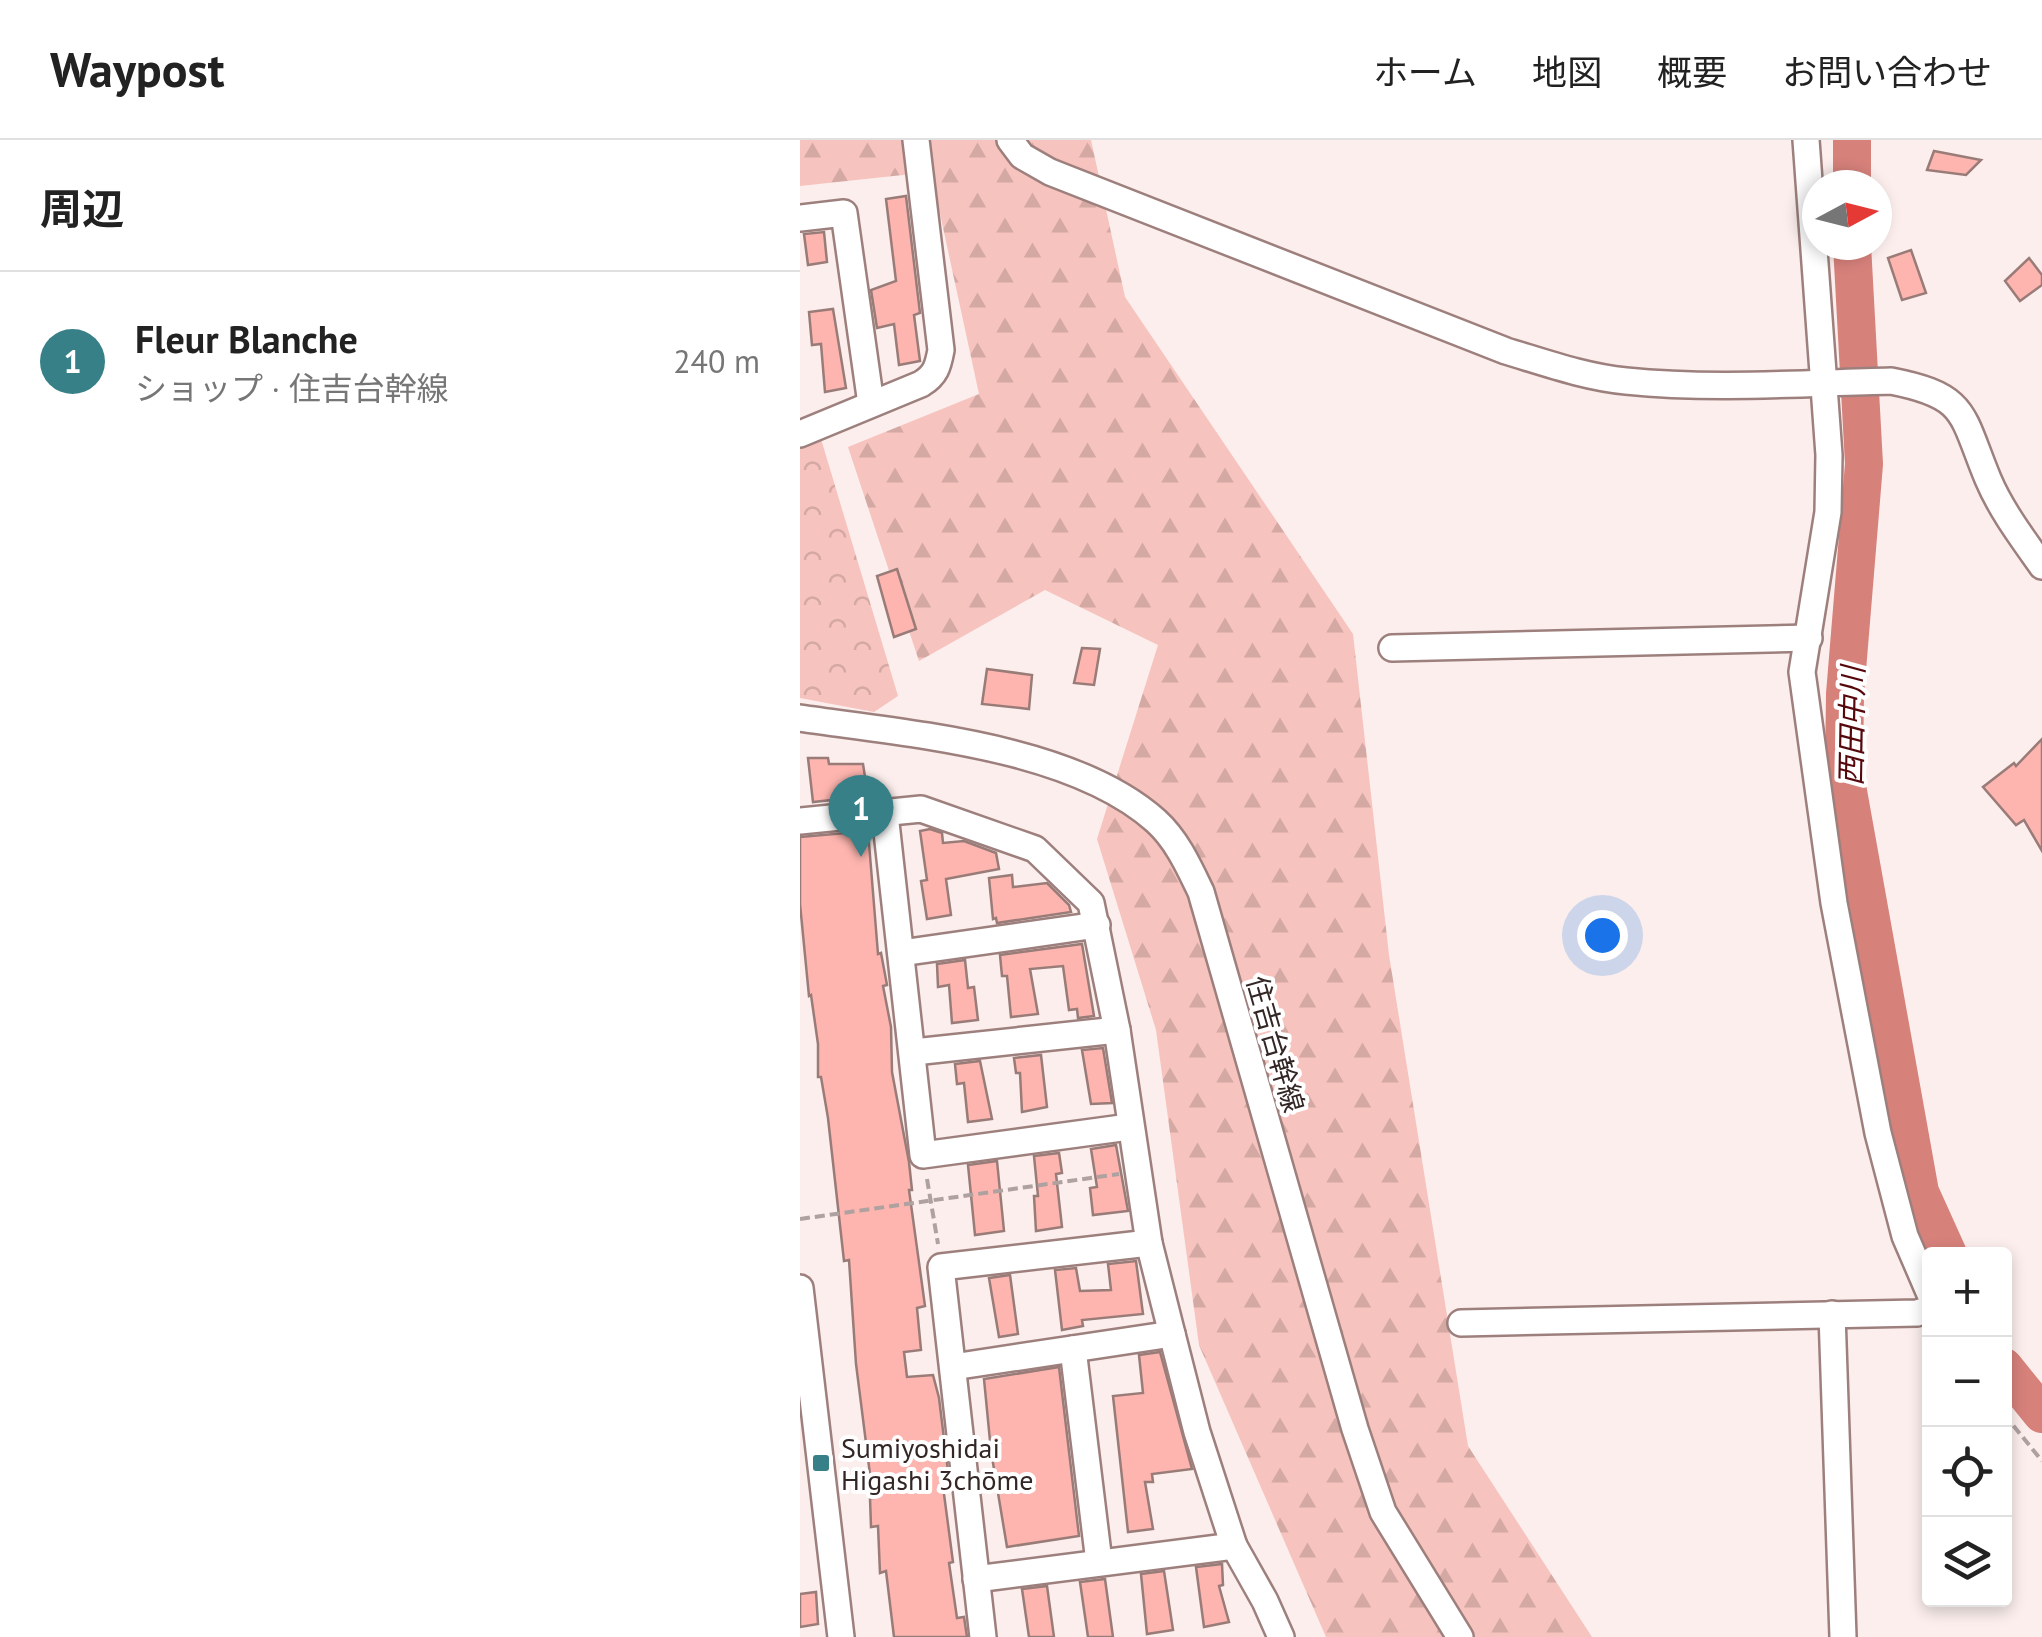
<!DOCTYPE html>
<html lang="ja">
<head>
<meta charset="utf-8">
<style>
  :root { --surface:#fff; --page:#f2f2f2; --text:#222; --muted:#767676; --line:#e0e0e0; --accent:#388087 }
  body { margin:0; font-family:"PT Sans","Noto Sans JP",sans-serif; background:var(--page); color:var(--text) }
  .controls { position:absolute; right:30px; bottom:30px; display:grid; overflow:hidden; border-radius:10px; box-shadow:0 5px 15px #0003 }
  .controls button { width:90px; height:90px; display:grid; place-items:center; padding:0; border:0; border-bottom:2px solid var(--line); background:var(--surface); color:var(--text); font:50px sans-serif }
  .compass { position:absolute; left:1002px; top:30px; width:90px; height:90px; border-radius:50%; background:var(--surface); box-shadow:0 5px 15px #0003; rotate:83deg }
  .you { position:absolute; left:802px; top:795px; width:35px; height:35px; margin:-25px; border:8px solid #fff; border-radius:50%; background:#1a73e8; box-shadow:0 0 0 15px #1a73e833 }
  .badge { display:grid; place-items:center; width:65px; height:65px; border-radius:50%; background:var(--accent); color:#fff; font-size:32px; font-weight:700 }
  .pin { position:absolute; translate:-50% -82px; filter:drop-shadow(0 2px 5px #0008) }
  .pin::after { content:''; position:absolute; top:52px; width:35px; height:30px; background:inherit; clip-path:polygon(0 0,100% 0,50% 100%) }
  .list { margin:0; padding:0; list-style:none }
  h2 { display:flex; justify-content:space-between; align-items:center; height:130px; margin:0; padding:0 40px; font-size:42px }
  h2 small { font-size:32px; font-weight:400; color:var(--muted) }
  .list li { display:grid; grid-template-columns:65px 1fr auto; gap:30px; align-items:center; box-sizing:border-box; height:180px; padding:0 40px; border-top:2px solid var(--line) }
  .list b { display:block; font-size:38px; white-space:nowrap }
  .list p { margin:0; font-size:32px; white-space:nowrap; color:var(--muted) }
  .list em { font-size:32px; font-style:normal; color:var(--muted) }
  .icon { flex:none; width:55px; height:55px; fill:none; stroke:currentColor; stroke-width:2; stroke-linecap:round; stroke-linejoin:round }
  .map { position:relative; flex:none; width:1242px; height:1497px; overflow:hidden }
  header { display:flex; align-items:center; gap:60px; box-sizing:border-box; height:140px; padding:0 50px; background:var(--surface); border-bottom:2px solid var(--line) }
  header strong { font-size:48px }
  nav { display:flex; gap:55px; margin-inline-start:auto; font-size:35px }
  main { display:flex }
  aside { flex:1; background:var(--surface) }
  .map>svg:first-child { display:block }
  .forest { fill:url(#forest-firs) }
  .park { fill:url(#park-crowns) }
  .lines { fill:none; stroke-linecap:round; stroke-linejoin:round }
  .river { stroke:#d7817b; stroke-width:38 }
  .building { fill:#feb5af; stroke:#997b78; stroke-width:2.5 }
  .minor-casing { stroke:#9d807d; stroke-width:30 }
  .path { stroke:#aea1a0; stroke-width:4; stroke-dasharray:10 5; stroke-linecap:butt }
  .minor { stroke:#fff; stroke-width:25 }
  .poi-dot { fill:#388087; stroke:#fff; stroke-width:4 }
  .labels { text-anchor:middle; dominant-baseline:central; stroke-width:8; stroke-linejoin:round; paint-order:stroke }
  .street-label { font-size:28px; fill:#332726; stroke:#fff }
  .poi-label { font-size:28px; fill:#332726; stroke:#fff; text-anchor:start }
  .water-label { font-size:30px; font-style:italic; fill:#56070c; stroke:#fff }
</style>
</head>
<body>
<header>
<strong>Waypost</strong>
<nav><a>ホーム</a><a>地図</a><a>概要</a><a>お問い合わせ</a></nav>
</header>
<main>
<aside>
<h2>周辺<small></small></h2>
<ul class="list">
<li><span class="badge">1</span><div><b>Fleur Blanche</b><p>ショップ · 住吉台幹線</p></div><em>240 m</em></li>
</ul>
</aside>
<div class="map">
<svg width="1242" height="1497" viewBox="0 0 1242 1497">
  <defs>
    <pattern id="forest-firs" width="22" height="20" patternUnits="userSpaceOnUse" patternTransform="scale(2.5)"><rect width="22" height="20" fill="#f7c3be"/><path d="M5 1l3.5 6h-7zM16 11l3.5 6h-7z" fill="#d4a8a3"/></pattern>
    <pattern id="park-crowns" width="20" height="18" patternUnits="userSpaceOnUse" patternTransform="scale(2.5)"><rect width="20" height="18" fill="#f7c3be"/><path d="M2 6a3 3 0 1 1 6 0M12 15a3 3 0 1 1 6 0" fill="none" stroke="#d4a8a3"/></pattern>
  </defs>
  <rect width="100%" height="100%" fill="#fbeeec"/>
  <path class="forest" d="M 0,0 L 291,0 L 325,157 L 553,494 L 589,815 L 668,1306 L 792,1497 L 526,1497 L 399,1205 L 356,890 L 297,699 L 358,505 L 245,450 L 119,521 L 48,307 L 179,254 L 131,32 L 0,46 Z"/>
  <path class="park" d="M 21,299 L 98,556 L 74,572 L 0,558 L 0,307 Z"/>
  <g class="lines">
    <g class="river">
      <path d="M 1052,45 L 1052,0"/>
      <path d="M 1052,105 L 1064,324 L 1045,554 L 1044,629 L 1120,1052 L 1148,1114"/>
      <path d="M 1204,1227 L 1242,1274"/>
    </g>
  </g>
  <g class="building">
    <path d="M 1134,11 L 1181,20 L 1166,35 L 1127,30 Z"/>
    <path d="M 106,56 L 120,173 L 114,175 L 120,221 L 99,225 L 94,184 L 77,188 L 71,150 L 96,141 L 86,59 Z"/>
    <path d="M 24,92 L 27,122 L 8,125 L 4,94 Z"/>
    <path d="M 1111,110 L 1126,153 L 1102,160 L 1088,118 Z"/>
    <path d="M 1229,118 L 1242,135 L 1242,145 L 1220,161 L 1205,141 Z"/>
    <path d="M 33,169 L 46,248 L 25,252 L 21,204 L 12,205 L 9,172 Z"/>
    <path d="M 97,429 L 116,489 L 94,497 L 77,436 Z"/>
    <path d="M 282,508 L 300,509 L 294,545 L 274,543 Z"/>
    <path d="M 187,529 L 232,535 L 229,569 L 182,564 Z"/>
    <path d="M 1242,599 L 1242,711 L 1224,680 L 1216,685 L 1183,647 L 1214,623 L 1216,626 Z"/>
    <path d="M 8,618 L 28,618 L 29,624 L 63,624 L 68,656 L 13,662 Z"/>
    <path d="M 130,689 L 142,693 L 143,703 L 164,701 L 196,713 L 199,729 L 146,739 L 151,775 L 127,779 L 121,741 L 127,740 L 120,691 Z"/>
    <path d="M 68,691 L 78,814 L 81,813 L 87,845 L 83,846 L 91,887 L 92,932 L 109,1022 L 112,1050 L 109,1050 L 125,1166 L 117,1168 L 121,1210 L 104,1212 L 107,1237 L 133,1235 L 139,1258 L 149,1339 L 142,1339 L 153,1422 L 149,1423 L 157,1478 L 164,1477 L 167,1497 L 94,1497 L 86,1431 L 80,1433 L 78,1386 L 71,1387 L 70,1358 L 73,1358 L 56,1224 L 49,1120 L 44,1121 L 28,978 L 21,937 L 18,937 L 18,904 L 11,855 L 9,856 L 0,764 L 0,697 Z"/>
    <path d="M 212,735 L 213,747 L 247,743 L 269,765 L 271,772 L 197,783 L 196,778 L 193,779 L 189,738 Z"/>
    <path d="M 282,804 L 294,876 L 278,878 L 277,869 L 269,870 L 263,826 L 230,829 L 238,874 L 211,877 L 207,836 L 202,836 L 200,815 Z"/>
    <path d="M 165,820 L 168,848 L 174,847 L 178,880 L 152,883 L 149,845 L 138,847 L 137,824 Z"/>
    <path d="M 303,908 L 312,963 L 291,964 L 282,910 Z"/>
    <path d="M 241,915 L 247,967 L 222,972 L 220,933 L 216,933 L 214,918 Z"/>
    <path d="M 180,921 L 192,979 L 168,982 L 164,943 L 157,944 L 155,924 Z"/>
    <path d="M 316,1005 L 328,1071 L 293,1075 L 290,1048 L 297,1047 L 291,1009 Z"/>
    <path d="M 259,1013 L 262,1033 L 256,1034 L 262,1087 L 236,1091 L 234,1056 L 238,1056 L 234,1016 Z"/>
    <path d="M 197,1021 L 204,1091 L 175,1095 L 168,1025 Z"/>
    <path d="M 336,1121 L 343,1174 L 282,1180 L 283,1186 L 262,1190 L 255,1130 L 276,1128 L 280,1151 L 311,1150 L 308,1124 Z"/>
    <path d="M 210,1135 L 218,1194 L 199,1197 L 189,1138 Z"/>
    <path d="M 360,1212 L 392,1329 L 352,1334 L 353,1342 L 345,1342 L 353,1389 L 328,1392 L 313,1256 L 343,1253 L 339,1215 Z"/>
    <path d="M 259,1227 L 279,1396 L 207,1407 L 191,1311 L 184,1239 Z"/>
    <path d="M 422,1424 L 423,1445 L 419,1446 L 429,1482 L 404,1487 L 396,1427 Z"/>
    <path d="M 364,1431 L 373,1490 L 347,1494 L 341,1434 Z"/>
    <path d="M 305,1439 L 313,1497 L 288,1497 L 280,1442 Z"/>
    <path d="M 247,1446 L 254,1497 L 229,1497 L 222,1449 Z"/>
    <path d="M 16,1452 L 18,1484 L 0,1487 L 0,1454 Z"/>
  </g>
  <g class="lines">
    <defs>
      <g id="minor">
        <path d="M 210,0 L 222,16 L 250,32 L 706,211 C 746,223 785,237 826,241 C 913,250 1003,243 1091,241 C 1168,256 1161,274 1188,339 C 1201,370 1223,399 1242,426"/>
        <path d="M 1006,0 L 1029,315 L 1028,372 L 1002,532 L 1034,763 L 1078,993 L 1105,1096 L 1130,1154"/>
        <path d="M 0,78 L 44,73 L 71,264"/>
        <path d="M 0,294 L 121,244 C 136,235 138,226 141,210 L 116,0"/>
        <path d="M 592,508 L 1009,498"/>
        <path d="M 0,578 C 109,594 272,606 356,681 C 377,700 389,727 401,752 L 555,1289 L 583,1372 L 660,1497"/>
        <path d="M 85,674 L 123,1015 L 329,987"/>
        <path d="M 0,681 L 121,669 L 235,709 L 291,763 L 317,890 L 349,1103 L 372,1194 L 397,1292 L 434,1406 L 465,1461 L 481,1497"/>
        <path d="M 101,813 L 297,785"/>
        <path d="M 114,912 L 317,890"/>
        <path d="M 0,1148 L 41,1497"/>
        <path d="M 1032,1174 L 1043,1497"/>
        <path d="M 661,1183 L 1117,1173 L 1130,1169"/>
        <path d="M 273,1209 L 299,1422"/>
        <path d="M 153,1227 L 372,1194"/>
        <path d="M 176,1439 L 434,1406"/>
        <path d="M 183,1497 L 141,1127 L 349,1103"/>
      </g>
    </defs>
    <use href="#minor" class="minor-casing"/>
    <g class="path">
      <path d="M 127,1039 L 138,1104"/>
      <path d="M 0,1079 L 319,1034"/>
      <path d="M 1204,1274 L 1242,1321"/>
    </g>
    <use href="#minor" class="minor"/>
  </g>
  <rect class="poi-dot" x="11" y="1313" width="20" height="20" rx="5"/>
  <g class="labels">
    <g class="street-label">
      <text transform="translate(476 904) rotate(74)">住吉台幹線</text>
    </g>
    <g class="poi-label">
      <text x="41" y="1307">Sumiyoshidai<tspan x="41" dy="32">Higashi 3chōme</tspan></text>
    </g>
    <g class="water-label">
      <text transform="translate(1051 586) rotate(-89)">西田中川</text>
    </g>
  </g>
</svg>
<div class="controls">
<button>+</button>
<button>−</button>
<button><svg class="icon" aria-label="locate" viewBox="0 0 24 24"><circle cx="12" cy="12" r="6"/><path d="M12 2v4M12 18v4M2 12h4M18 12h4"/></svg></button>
<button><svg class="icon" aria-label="layers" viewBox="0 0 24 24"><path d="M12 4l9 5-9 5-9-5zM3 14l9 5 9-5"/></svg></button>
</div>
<svg class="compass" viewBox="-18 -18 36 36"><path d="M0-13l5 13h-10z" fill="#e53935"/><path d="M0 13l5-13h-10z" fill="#767676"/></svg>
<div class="you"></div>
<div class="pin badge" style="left:61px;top:717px">1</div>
</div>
</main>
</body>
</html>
